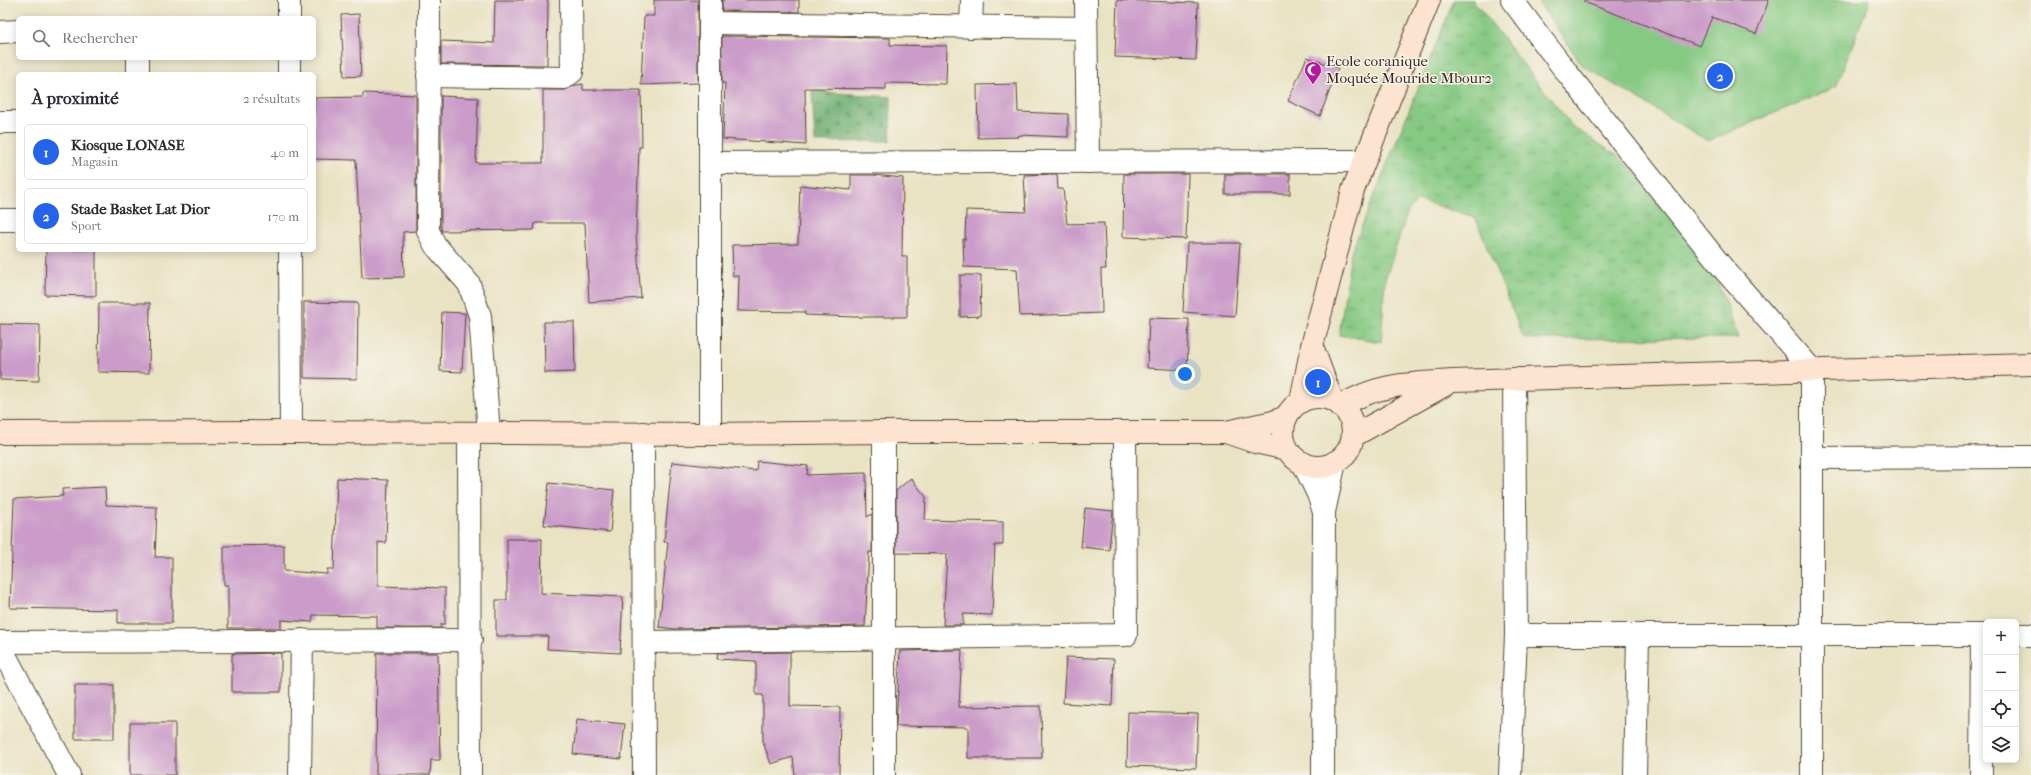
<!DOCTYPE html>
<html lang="fr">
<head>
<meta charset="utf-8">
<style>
  :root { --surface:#fff; --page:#f7f7f7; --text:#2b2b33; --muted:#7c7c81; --line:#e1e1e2; --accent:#2563eb }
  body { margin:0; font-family:"IM FELL French Canon",serif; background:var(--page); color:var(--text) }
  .controls { position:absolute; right:12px; bottom:12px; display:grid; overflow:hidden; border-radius:6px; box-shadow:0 2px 10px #0003 }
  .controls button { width:36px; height:36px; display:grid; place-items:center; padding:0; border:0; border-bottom:1px solid var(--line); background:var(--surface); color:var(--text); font:20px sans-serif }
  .you { position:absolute; left:1185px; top:374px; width:14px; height:14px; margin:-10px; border:3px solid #fff; border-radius:50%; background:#1a73e8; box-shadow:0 0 0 6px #1a73e833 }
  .badge { display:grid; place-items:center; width:26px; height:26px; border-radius:50%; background:var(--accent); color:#fff; font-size:13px; font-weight:700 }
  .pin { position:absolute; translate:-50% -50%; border:2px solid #fff; box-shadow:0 1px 4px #0006 }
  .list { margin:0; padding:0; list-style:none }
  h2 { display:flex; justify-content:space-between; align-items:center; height:52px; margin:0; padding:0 16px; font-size:17px }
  h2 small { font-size:13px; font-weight:400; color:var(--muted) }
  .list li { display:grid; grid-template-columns:26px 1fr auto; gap:12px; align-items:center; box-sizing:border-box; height:56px; margin:0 8px 8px; padding:0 8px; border:1px solid var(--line); border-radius:6px }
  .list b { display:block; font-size:15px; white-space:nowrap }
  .list p { margin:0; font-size:13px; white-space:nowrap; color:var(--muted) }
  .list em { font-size:13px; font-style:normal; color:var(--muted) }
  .icon { flex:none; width:22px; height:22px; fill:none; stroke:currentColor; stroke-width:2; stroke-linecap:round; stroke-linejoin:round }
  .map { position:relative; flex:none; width:2031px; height:775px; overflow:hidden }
  .search { position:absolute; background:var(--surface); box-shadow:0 2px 10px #0003; left:16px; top:16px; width:300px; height:44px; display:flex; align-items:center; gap:10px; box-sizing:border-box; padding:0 14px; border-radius:6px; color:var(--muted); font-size:15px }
  .panel { position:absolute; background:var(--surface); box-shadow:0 2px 10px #0003; left:16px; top:72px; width:300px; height:180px; border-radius:6px }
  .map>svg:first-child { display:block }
  .grass { fill:url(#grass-tufts); stroke:#607a50 }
  .forest { fill:url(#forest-firs); stroke:#546c48 }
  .green { fill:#86c983; stroke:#607a50 }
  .building { fill:#cb9cc9 }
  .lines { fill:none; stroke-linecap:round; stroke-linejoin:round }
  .street-casing { stroke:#554637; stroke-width:24 }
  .secondary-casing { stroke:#554637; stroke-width:24 }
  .street { stroke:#fff; stroke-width:22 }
  .secondary { stroke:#fde4d1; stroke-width:22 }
  .labels { text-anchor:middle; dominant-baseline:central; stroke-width:3; stroke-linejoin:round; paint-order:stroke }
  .poi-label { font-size:15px; fill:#3b2a1e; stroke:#f7f3e8; text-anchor:start }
</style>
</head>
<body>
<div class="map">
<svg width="2031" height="775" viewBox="0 0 2031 775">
  <defs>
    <pattern id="grass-tufts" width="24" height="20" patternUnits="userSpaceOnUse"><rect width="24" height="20" fill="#86c983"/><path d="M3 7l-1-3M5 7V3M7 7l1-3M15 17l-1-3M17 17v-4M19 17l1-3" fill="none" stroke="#6fa36b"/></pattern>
    <pattern id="forest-firs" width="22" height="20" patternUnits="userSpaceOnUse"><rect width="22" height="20" fill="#6cad71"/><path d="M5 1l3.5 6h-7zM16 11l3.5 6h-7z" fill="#5a8d5c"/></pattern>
  </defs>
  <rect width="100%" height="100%" fill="#f7f3e8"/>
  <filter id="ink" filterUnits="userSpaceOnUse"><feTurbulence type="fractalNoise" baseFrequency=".025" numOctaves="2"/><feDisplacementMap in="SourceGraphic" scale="8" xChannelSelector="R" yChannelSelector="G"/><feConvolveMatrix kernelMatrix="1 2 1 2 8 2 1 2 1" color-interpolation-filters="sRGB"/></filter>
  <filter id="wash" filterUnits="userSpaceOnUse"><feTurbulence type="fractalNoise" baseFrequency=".012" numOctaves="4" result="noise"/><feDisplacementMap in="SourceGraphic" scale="16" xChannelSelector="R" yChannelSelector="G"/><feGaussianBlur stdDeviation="0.9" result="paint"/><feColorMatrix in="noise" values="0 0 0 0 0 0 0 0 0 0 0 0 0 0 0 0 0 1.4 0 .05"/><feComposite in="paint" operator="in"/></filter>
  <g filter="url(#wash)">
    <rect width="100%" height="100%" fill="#e9e3c4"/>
    <path class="grass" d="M 1454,0 L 1473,0 L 1572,126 L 1619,157 L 1669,203 L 1697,237 L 1722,293 L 1738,338 L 1524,339 L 1475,217 L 1418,200 L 1408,211 L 1385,280 L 1381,342 L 1339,335 L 1351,253 Z"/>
    <path class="forest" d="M 812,91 L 891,97 L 890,141 L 815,142 Z"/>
    <path class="green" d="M 1537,0 L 1870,0 L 1836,87 L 1708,141 L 1582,65 Z"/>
    <g id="blocks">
      <g class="building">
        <path d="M 495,0 L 548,0 L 547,65 L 441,64 L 441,41 L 494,43 Z"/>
        <path d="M 654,0 L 698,0 L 698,83 L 641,85 L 644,16 L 654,16 Z"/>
        <path d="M 722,0 L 799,0 L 799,12 L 722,11 Z"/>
        <path d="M 1117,0 L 1198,3 L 1196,60 L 1115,57 Z"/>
        <path d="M 1584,0 L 1769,0 L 1756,34 L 1712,17 L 1700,46 L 1584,2 Z"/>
        <path d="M 359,14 L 361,76 L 344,77 L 341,15 Z"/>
        <path d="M 722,36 L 890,38 L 890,45 L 947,46 L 946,84 L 886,83 L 886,89 L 805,88 L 806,145 L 723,139 L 725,83 L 722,83 Z"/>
        <path d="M 1307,57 L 1338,68 L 1320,116 L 1288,101 Z"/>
        <path d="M 583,84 L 583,90 L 641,90 L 642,147 L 639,147 L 636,234 L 641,298 L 589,302 L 585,223 L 535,223 L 534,230 L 442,231 L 441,228 L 441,96 L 478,98 L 476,163 L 543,163 L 543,90 L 564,90 L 576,85 Z"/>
        <path d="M 1017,84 L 1018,112 L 1068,114 L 1068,137 L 1019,135 L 1019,137 L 978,138 L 977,85 Z"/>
        <path d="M 363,93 L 416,95 L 416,231 L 403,232 L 404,277 L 362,278 L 356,160 L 314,159 L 314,98 L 363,97 Z"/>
        <path d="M 1057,174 L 1058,189 L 1063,189 L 1067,224 L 1104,223 L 1106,269 L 1101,269 L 1102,313 L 1020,316 L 1017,269 L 964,267 L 963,239 L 965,240 L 966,210 L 1026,212 L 1024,175 Z"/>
        <path d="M 1124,174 L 1188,174 L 1186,239 L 1123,237 Z"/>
        <rect x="1225" y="174" width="65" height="20"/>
        <path d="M 851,175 L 873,175 L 903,178 L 902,256 L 907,256 L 907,317 L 854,317 L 805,315 L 805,312 L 738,311 L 739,276 L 733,276 L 732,245 L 798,244 L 800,185 L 851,190 Z"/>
        <path d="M 1187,243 L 1240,243 L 1235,316 L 1183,312 Z"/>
        <path d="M 46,250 L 96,250 L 96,296 L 45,295 Z"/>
        <path d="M 960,275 L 981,275 L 980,316 L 960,317 Z"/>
        <path d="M 304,302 L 358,303 L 357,379 L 304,378 Z"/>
        <path d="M 99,303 L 150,303 L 149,373 L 98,372 Z"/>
        <path d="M 442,312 L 465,313 L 462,372 L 440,371 Z"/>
        <path d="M 1149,318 L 1189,319 L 1187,370 L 1147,368 Z"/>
        <path d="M 544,322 L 574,322 L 575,372 L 545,373 Z"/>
        <path d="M 0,324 L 40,325 L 39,381 L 0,380 Z"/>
        <path d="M 757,461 L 808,466 L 807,475 L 866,473 L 867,517 L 872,514 L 872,552 L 869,552 L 865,626 L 674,629 L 659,627 L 668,542 L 664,542 L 672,462 L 756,471 Z"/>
        <path d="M 337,478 L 388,480 L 386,543 L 378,542 L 378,586 L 445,588 L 445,624 L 441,624 L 441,628 L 377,628 L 377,616 L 313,615 L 312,622 L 281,620 L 281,628 L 228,628 L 228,585 L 224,585 L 224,546 L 284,545 L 284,571 L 327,574 L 327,569 L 334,569 Z"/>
        <path d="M 911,478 L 926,497 L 925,520 L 1003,522 L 1003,545 L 995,545 L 992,615 L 963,614 L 963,625 L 943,625 L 947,554 L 896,553 L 896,491 Z"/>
        <path d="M 549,483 L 614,490 L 610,532 L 544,525 Z"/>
        <path d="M 105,487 L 106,505 L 157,507 L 155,557 L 172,557 L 172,623 L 118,623 L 118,610 L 10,608 L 14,499 L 63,496 L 62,489 Z"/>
        <path d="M 1085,508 L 1113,511 L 1109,550 L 1081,547 Z"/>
        <path d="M 507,539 L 542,539 L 541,593 L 623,597 L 620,653 L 547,649 L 548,636 L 496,636 L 496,600 L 507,600 Z"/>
        <path d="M 962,650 L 959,707 L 1041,706 L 1042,758 L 968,758 L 968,727 L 896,726 L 900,651 Z"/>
        <path d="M 790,652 L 790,706 L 840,707 L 839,775 L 795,775 L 793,757 L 771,764 L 763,742 L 763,695 L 756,695 L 756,661 L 717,659 L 718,653 Z"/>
        <path d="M 281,653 L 281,692 L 232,692 L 232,654 Z"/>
        <path d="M 377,653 L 438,653 L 440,760 L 431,760 L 430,775 L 376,775 Z"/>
        <path d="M 1066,657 L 1114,659 L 1112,706 L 1063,703 Z"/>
        <rect x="75" y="685" width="39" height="54"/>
        <path d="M 1128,712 L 1198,714 L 1196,768 L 1127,766 Z"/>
        <path d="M 577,719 L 625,724 L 621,759 L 573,754 Z"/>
        <rect x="130" y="723" width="45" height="52"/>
      </g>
    </g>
  </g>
  <g filter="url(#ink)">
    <use href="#blocks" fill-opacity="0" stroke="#554637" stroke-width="1"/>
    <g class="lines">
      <defs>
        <g id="street">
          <path d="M 289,0 L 289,18"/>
          <path d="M 429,0 L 428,231 L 435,245 L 469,284 L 480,316 L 489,433"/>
          <path d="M 1086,0 L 1088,162"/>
          <path d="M 1512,0 L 1568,74 L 1722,267 L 1812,370 L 1812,775"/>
          <path d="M 710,23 L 1086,28"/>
          <path d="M 971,27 L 972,0"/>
          <path d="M 0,32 L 18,31"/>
          <path d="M 289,58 L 289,74"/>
          <path d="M 138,74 L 138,58"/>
          <path d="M 428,76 L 564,78 L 572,72 L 571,0"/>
          <path d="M 0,122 L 18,122"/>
          <path d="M 710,163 L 1364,161"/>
          <path d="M 0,220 L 18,220"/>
          <path d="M 290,250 L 291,432"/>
          <path d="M 884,432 L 884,775"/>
          <path d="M 469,433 L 470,775"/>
          <path d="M 643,433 L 644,775"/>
          <path d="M 710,434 L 710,0"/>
          <path d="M 1812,458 L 2031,457"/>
          <path d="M 1303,463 L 1318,494 L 1324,512"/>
          <path d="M 1516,635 L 1986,635"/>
          <path d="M 2016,635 L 2031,635"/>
          <path d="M 0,642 L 471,640"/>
          <path d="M 644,642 L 1126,635 L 1125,432"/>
          <path d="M 0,646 L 69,775"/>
          <path d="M 300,775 L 302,640"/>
          <path d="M 1323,775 L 1324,512 L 1335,462"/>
          <path d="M 1510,775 L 1516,635 L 1514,379"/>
          <path d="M 1635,775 L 1638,636"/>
          <path d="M 1981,775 L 1982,635"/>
        </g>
        <g id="secondary">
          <path d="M 1312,346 L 1332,400"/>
          <circle cx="1318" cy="432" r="35"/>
          <path d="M 1301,401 L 1312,346 L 1353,190 L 1429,0"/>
          <path d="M 1341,406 C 1379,383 1409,384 1452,381 L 2031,364"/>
          <path d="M 1226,432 L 1255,442 L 1287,449"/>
          <path d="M 0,433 L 291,432 L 710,434 L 884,432 L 1226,432 L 1273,422 L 1286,417"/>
          <path d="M 1353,436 L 1445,385"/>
        </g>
      </defs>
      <use href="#street" class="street-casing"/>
      <use href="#secondary" class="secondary-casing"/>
      <use href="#street" class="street"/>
      <use href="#secondary" class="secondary"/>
    </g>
  </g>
  <defs>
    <symbol id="mosque-pin" viewBox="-11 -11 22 30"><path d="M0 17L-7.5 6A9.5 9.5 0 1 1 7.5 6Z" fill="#b5179e" stroke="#f7f3e8"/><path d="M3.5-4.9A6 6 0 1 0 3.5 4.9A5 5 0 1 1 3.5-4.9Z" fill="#fff"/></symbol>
  </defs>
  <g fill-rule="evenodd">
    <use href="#mosque-pin" x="1303" y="60" width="20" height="27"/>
  </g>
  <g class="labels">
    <g class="poi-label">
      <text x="1326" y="61">Ecole coranique<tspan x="1326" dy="17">Moquée Mouride Mbour2</tspan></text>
    </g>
  </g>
</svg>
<div class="controls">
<button>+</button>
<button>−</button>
<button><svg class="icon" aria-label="locate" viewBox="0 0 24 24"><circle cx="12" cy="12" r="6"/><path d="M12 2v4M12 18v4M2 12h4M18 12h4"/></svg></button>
<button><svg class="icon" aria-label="layers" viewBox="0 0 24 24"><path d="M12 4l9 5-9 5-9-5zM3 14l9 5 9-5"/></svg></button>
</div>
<div class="you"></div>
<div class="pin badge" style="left:1318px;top:382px">1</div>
<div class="pin badge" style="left:1720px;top:76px">2</div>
<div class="search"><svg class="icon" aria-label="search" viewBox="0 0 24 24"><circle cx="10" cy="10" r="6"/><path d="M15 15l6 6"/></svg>Rechercher</div>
<section class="panel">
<h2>À proximité<small>2 résultats</small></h2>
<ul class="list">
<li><span class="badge">1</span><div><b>Kiosque LONASE</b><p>Magasin</p></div><em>40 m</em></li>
<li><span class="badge">2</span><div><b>Stade Basket Lat Dior</b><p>Sport</p></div><em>170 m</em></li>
</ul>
</section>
</div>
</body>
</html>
